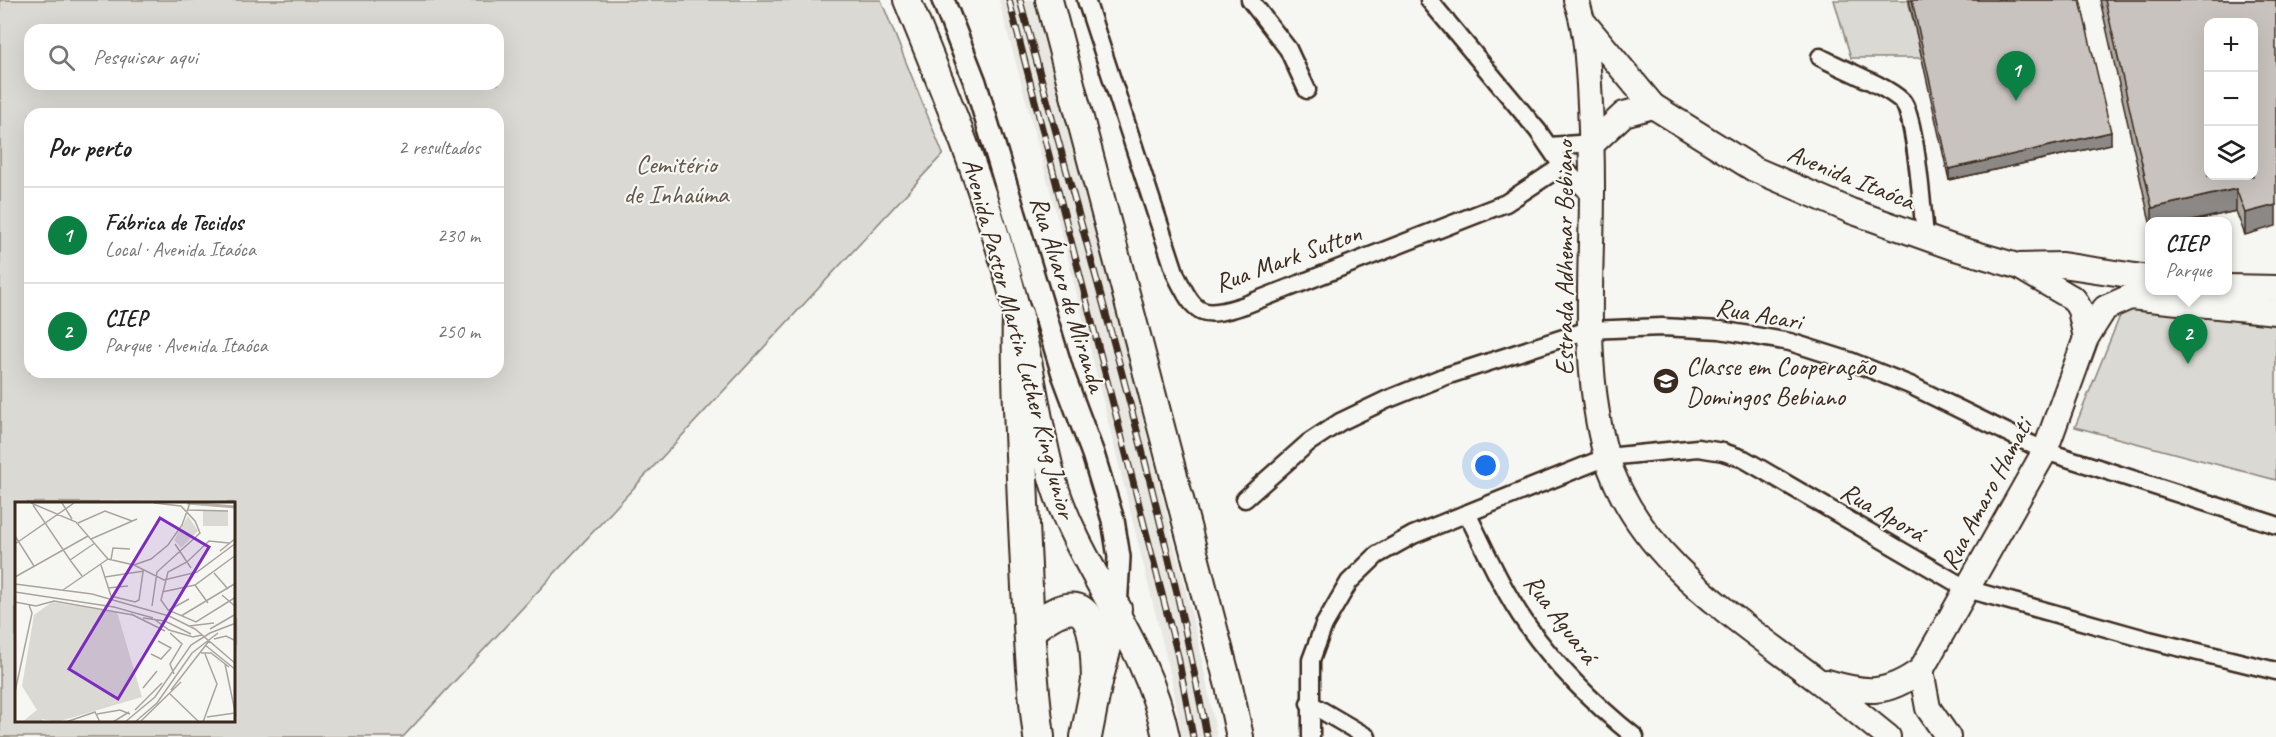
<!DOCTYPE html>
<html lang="pt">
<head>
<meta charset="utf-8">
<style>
  :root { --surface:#fff; --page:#f2f2f2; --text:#222; --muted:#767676; --line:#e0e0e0; --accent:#0b8043 }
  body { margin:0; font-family:Caveat,sans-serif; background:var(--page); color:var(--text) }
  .controls { position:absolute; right:18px; top:18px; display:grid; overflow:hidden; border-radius:12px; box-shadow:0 6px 24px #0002 }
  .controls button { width:54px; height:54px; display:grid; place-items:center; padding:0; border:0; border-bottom:2px solid var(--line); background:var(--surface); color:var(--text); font:30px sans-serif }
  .you { position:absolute; left:1486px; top:466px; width:21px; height:21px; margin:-15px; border:4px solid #fff; border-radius:50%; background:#1a73e8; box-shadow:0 0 0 9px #1a73e833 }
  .badge { display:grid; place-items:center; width:39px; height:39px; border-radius:50%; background:var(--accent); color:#fff; font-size:20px; font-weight:700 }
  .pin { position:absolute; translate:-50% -50px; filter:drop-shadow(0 2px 3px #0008) }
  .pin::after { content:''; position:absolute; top:32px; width:21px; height:18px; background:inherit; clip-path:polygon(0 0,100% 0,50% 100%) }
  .popup { position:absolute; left:2145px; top:217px; width:87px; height:78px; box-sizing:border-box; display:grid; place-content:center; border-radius:12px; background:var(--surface); filter:drop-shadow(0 2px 4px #0005); font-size:20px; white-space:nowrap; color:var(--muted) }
  .popup b { font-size:22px; color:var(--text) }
  .popup::after { content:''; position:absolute; left:50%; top:100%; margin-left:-12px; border:12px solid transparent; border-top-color:var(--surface) }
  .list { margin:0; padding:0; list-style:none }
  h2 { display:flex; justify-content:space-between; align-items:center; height:78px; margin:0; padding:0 24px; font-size:26px }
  h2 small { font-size:20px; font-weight:400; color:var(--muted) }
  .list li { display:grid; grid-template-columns:39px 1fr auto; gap:18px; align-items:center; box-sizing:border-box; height:96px; padding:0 24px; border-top:2px solid var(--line) }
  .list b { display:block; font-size:22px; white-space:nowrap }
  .list p { margin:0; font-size:20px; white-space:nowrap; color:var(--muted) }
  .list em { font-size:20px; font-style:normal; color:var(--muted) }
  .icon { flex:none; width:33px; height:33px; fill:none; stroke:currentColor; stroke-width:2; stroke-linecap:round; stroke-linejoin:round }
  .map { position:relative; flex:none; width:2276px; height:737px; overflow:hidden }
  .search { position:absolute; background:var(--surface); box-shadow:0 6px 24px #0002; left:24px; top:24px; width:480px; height:66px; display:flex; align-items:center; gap:15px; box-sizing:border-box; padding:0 21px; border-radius:18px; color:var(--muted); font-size:22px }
  .panel { position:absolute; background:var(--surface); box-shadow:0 6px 24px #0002; left:24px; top:108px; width:480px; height:270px; border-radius:18px }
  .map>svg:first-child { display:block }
  .built { fill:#e8e7e2 }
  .green { fill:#dad9d3; stroke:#8a8278; stroke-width:1.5; fill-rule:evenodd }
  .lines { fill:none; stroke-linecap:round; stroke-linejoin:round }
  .minor-casing { stroke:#3b2a1e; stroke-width:21 }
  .tertiary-casing { stroke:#3b2a1e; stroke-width:26 }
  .secondary-casing { stroke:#3b2a1e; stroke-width:28 }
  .primary-casing { stroke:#3b2a1e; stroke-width:30 }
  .motorway-casing { stroke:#3b2a1e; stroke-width:34 }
  .minor { stroke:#f6f6f2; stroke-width:16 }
  .tertiary { stroke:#f6f6f2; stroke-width:21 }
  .secondary { stroke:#f6f6f2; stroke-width:24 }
  .primary { stroke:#f6f6f2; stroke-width:26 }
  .motorway { stroke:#f6f6f2; stroke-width:30 }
  .rail-casing { stroke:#3b2a1e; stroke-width:7 }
  .rail { stroke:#f6f6f2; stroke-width:4.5; stroke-dasharray:14; stroke-linecap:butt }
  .wall { fill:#aca8a3; stroke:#3b2a1e; stroke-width:1.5 }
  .shaded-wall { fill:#8c8885; stroke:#3b2a1e; stroke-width:1.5 }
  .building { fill:#c8c3be; stroke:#3b2a1e; stroke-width:1.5; fill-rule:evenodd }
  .labels { text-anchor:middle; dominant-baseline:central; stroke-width:4.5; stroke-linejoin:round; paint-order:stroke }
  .park-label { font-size:26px; fill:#63564b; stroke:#f6f6f2 }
  .street-label { font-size:26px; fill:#3b2a1e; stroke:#f6f6f2 }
  .poi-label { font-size:26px; fill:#3b2a1e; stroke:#f6f6f2; text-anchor:start }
  .inset-river { fill:none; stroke:#b6b0a9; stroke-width:3 }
  .inset-road { fill:none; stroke:#aba49d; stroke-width:1.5 }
  .view { fill:#7b2cbf; fill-opacity:0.15; stroke:#7b2cbf; stroke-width:3 }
  .inset-edge { fill:none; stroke:#3b2a1e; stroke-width:3 }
</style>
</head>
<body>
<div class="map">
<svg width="2276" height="737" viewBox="0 0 2276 737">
  <rect width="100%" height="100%" fill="#f6f6f2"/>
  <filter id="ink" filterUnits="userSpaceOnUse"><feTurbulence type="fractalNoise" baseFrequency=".0167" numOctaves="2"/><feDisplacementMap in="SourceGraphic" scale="12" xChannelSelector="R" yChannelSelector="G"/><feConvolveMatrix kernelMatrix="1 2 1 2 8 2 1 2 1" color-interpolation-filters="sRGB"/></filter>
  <g filter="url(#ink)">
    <path class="built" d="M 999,0 L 1033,0 L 1089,204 L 1198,639 L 1217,737 L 1182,737 L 1172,681 L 1065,246 Z"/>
    <g class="green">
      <path d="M 0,0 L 881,0 L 943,154 L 403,737 L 0,737 ZM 30,30 L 498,30 L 498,84 L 30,84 ZM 30,114 L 498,114 L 498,372 L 30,372 ZM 16,503 L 234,503 L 234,720 L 16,720 Z"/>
      <path d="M 1834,0 L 1908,0 L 1922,58 L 1851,58 Z"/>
      <path d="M 2276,299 L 2276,480 L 2075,427 L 2126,301 Z"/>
    </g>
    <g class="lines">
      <defs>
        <g id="minor">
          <path d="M 1086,0 L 1176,275 C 1196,316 1201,319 1245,305 L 1506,203 L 1562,166"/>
          <path d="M 1250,0 L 1288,49 L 1307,90"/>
          <path d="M 1429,0 L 1538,131 L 1562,166 L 1593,198"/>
          <path d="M 1820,57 C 1842,69 1885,85 1902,101 C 1915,113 1923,214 1925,237"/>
          <path d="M 1549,146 L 1593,143"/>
          <path d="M 1245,499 L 1308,443 L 1340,422 L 1386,400 L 1443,377 L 1588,330 L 1662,327 L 1720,330 L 1790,342 L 1850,361 L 1910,385 L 2045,451 L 2276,525"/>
          <path d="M 1468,515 C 1486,552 1503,591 1527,625 C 1557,667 1595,705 1635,737"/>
          <path d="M 1309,703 L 1367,737"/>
          <path d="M 1311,737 L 1311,660 L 1324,625 L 1349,582 L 1377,555 L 1413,535 L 1607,457 L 1698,448 L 1723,452 L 1744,459 L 1967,589 L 2149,640 L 2276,671"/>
        </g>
        <path id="tertiary" d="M 943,0 L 975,82 L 1063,374 L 1093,454 L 1113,520 L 1119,557 L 1116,609"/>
        <g id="secondary">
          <path d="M 1576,0 C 1586,28 1587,55 1589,85 C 1592,138 1593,190 1591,243 C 1589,314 1587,386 1606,455 C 1636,558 1738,619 1817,680 C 1841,698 1864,718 1888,737"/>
          <path d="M 1584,23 L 1653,106 L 1754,169 L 1851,211 L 1952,247 L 2017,266 L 2062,265 L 2149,278"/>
          <path d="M 1593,143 L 1624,114 L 1653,106"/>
          <path d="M 2021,268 L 2074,299 L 2080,310 L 2086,338"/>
          <path d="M 2227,287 L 2276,288"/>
          <path d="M 1921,670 L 1928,708 L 1948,737"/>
          <path d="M 1827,682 C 1867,694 1887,695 1921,670 L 2045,451 L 2086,338 L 2105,308 L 2130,297 L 2276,312"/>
        </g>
        <g id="primary">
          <path d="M 907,0 C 950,104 992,207 1018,316 C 1032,370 1038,427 1053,481 C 1080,571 1147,640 1166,737"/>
          <path d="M 1049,0 L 1229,686 L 1240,737"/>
        </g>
        <g id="motorway">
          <path d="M 1018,316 C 1016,379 1021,441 1023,504 C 1027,582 1029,660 1039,737"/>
          <path d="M 1030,630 C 1092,579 1096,628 1097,681"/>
          <path d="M 1086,737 L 1097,681 L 1116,609"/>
        </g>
      </defs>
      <use href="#minor" class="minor-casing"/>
      <use href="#tertiary" class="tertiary-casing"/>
      <use href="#secondary" class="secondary-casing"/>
      <use href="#primary" class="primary-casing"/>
      <use href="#motorway" class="motorway-casing"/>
      <use href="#minor" class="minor"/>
      <use href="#tertiary" class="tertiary"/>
      <use href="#secondary" class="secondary"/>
      <use href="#primary" class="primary"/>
      <use href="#motorway" class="motorway"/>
      <defs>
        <g id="rail">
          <path d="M 1009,0 L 1178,656 L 1193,737"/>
          <path d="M 1020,0 C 1085,244 1160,488 1207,737"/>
        </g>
      </defs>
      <use href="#rail" class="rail-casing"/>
      <use href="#rail" class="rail"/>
    </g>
    <g class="wall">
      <path d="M 1909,0 L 2080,0 L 2111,144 L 1949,180 Z"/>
      <path d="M 2100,0 L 2276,0 L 2245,235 L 2236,211 L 2187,222 L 2150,222 Z"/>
    </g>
    <g class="shaded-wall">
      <path d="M 2111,132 L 2111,144 L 1949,180 L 1949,169 Z"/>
      <path d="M 2236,189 L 2236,211 L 2187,222 L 2152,222 L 2152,208 Z"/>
      <path d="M 2276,205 L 2276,226 L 2245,235 L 2245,213 Z"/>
    </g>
    <g class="building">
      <path d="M 1912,0 L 2080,0 L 2111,132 L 1949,169 Z"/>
      <path d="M 2105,0 L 2276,0 L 2276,205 L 2245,213 L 2236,189 L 2152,208 ZM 2208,22 L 2253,22 L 2253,176 L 2208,176 Z"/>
    </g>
  </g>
  <defs>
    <symbol id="school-disc" viewBox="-11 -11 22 22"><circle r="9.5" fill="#3b2a1e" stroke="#f6f6f2"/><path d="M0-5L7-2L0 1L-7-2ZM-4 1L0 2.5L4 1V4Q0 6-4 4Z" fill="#fff"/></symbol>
  </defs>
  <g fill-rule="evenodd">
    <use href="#school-disc" x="1651" y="366" width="30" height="30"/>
  </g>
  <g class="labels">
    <g class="park-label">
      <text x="676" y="164">Cemitério<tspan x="676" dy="30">de Inhaúma</tspan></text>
    </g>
    <g class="street-label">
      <text transform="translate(1851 177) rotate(22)">Avenida Itaóca</text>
      <text transform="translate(1288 258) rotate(-20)">Rua Mark Sutton</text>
      <text transform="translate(1564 258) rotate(-90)">Estrada Adhemar Bebiano</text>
      <text transform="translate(1068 294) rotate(73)">Rua Álvaro de Miranda</text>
      <text transform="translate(1759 314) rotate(10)">Rua Acari</text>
      <text transform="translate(1019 338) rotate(75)">Avenida Pastor Martin Luther King Junior</text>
      <text transform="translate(1986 494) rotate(-62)">Rua Amaro Hamati</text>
      <text transform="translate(1883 512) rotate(30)">Rua Aporá</text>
      <text transform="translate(1561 619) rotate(53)">Rua Aguará</text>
    </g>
    <g class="poi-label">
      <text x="1686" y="366">Classe em Cooperação<tspan x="1686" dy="30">Domingos Bebiano</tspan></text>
    </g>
  </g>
  <g transform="translate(15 502)">
    <rect width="220" height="220" fill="#f6f6f2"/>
    <path d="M 188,9 L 213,9 L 213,24 L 188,24 ZM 173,14 L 183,29 L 166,46 L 159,38 ZM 37,100 L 102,110 L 127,195 L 42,220 L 27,217 L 28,220 L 7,220 L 22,208 L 7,184 L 19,113 Z" fill="#dad9d3"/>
    <path class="inset-river" d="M 172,1 L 221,5"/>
    <path class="inset-road" d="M 16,1 L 61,20 L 93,57 L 119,63 L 149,78 L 182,70 L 221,41M 47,1 L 57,17M 18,3 L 55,58 L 80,41M 173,8 L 213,9M 63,21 L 90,9 L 117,19M 0,34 L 19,64M 76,37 L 122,17M 214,41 L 194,39 L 172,60 L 153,70 L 146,98 L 153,108 L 181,120 L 221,95M 0,42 L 59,1M 160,42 L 176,66M 205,49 L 221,36M 55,58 L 67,74M 96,58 L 98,46 L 115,47M 86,63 L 96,94 L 120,100 L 124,98 L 128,70M 119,63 L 136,57 L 153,43 L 167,23 L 175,1M 199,71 L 213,87M 0,75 L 73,34M 90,75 L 129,69M 0,82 L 77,92 L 154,114 L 180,127 L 221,162M 180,83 L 193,101M 93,86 L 113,84M 48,88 L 93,57M 0,90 L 99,105 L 138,116M 147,90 L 180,83 L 221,53M 207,93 L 221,105M 0,100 L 21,104 L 39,99 L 118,113M 137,104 L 142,70 L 185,31 L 180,19 L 166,4 L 139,1M 154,108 L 174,97M 116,112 L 150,129M 166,114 L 221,81M 128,116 L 150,119 L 176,132M 139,117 L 154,128 L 178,135 L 187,133M 174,124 L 199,121M 195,127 L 221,112M 155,131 L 167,142 L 155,162 L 159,172M 199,137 L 211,134 L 221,139M 190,143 L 221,168M 186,151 L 196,151 L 214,165M 136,152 L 146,157 L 156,146 L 143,139M 210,162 L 221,214M 128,186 L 142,169M 156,188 L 194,139M 0,190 L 17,111 L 14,103M 155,192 L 184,220M 120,208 L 147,181M 82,212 L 105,208 L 115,212M 192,215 L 220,211M 126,219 L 166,180M 51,220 L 80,210 L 85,220M 98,220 L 114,210M 110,220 L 140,195 L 176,143 L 195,131 L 221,121M 120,220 L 142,201 L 177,151 L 203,131M 188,220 L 202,182 L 190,152"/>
    <path class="view" d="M 145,16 L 194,45 L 103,197 L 54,167 Z"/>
    <rect width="220" height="220" class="inset-edge"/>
  </g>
</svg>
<div class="controls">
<button>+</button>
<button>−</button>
<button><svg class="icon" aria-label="layers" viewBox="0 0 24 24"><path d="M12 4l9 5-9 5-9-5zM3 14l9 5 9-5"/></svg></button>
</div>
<div class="you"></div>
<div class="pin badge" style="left:2016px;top:101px">1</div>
<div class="pin badge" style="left:2188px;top:364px">2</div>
<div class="popup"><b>CIEP</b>Parque</div>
<div class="search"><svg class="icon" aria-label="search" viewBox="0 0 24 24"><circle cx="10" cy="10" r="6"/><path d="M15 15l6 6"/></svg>Pesquisar aqui</div>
<section class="panel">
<h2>Por perto<small>2 resultados</small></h2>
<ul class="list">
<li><span class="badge">1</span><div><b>Fábrica de Tecidos</b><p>Local · Avenida Itaóca</p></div><em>230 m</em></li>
<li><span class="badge">2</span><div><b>CIEP</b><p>Parque · Avenida Itaóca</p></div><em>250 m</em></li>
</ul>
</section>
</div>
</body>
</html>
